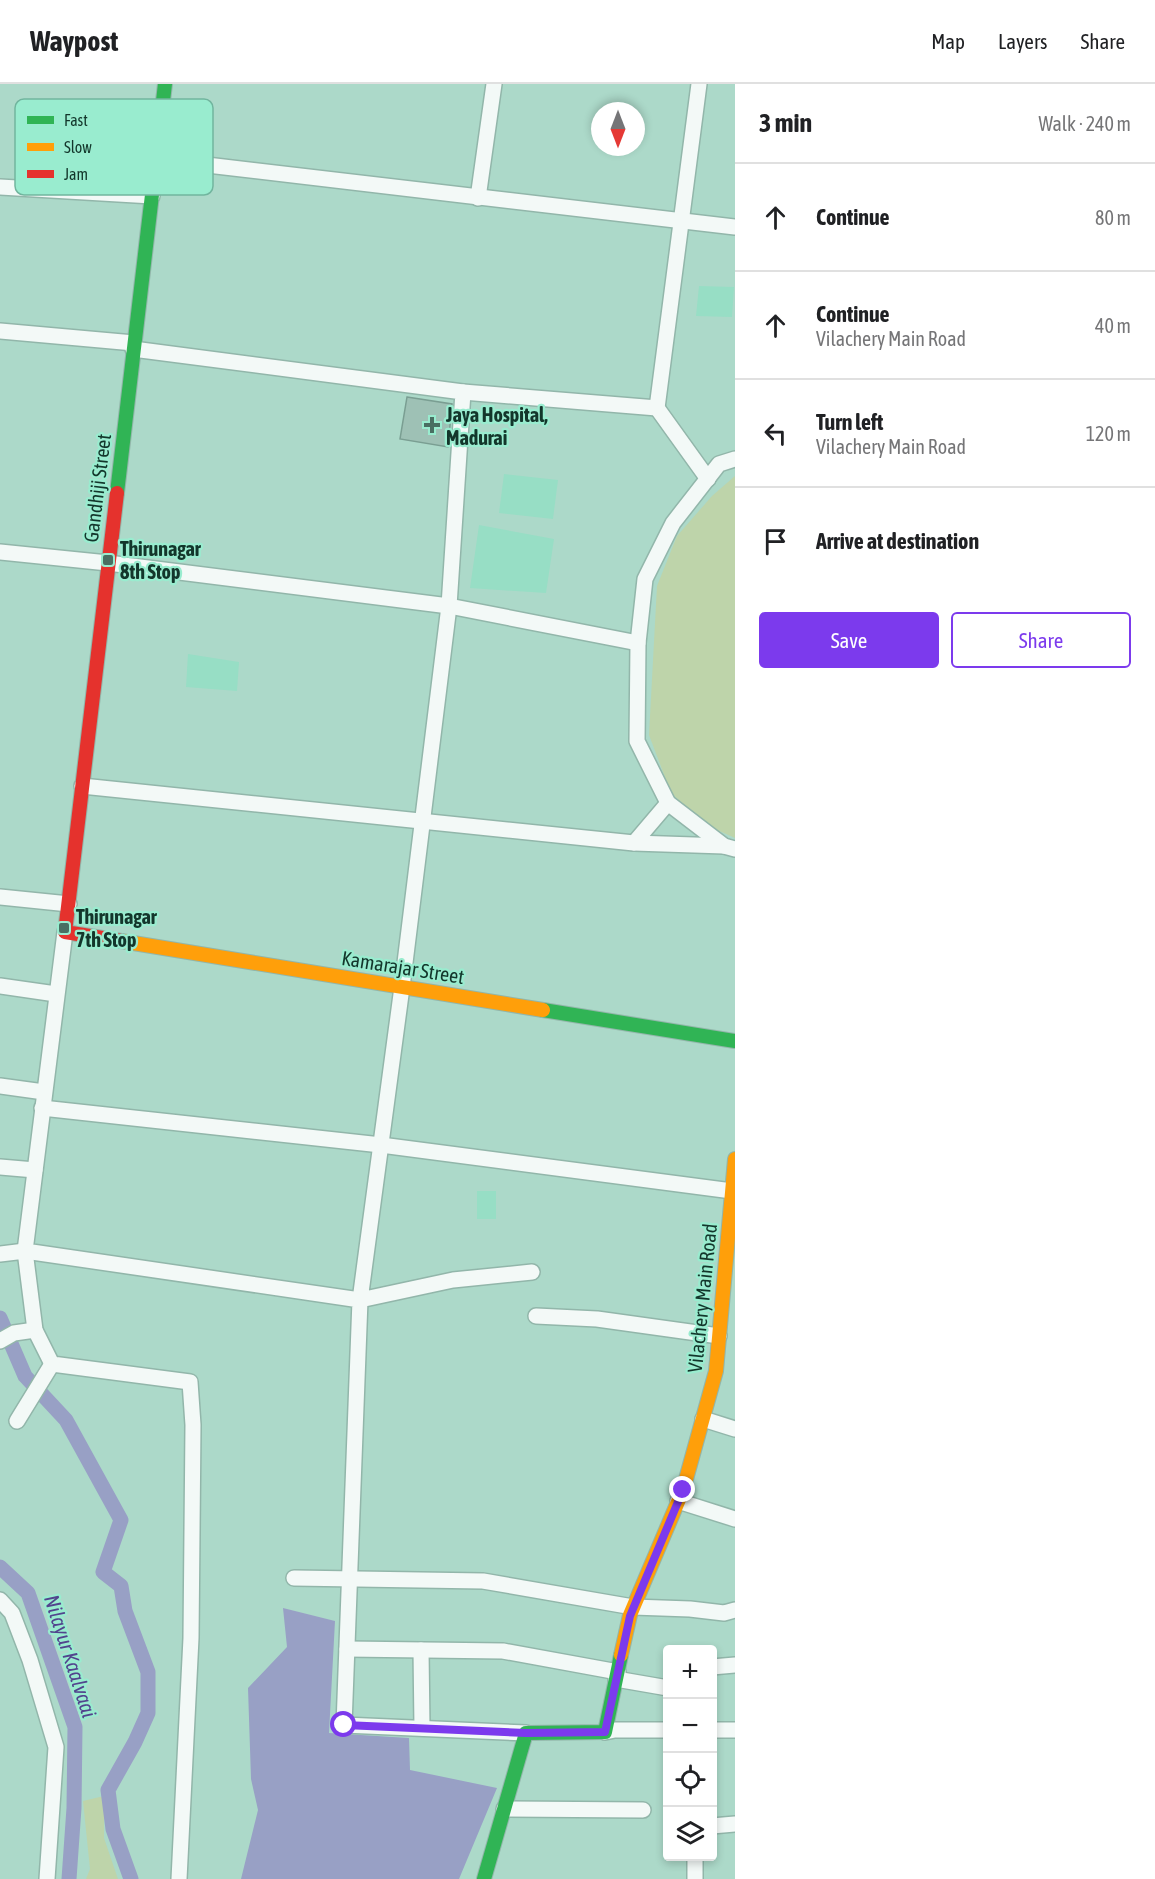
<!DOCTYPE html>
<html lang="en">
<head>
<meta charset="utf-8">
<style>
  :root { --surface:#fff; --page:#f2f2f2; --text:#202124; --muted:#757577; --line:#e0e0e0; --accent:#7c3aed }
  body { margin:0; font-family:"Asap Condensed",sans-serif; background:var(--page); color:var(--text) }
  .controls { position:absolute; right:18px; bottom:18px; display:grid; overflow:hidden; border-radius:6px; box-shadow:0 3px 9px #0003 }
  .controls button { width:54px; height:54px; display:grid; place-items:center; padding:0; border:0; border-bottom:2px solid var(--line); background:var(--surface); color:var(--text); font:30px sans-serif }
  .compass { position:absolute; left:591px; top:18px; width:54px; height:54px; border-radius:50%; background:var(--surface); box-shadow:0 3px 9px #0003; rotate:180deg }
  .stop { position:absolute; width:18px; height:18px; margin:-14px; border:4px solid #7c3aed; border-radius:50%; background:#fff }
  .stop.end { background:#7c3aed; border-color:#fff; box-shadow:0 2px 6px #0008 }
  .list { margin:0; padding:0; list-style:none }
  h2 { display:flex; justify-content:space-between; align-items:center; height:78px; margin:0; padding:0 24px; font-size:26px }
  h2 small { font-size:20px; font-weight:400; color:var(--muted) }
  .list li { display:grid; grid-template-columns:39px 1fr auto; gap:18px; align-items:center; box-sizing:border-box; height:108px; padding:0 24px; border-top:2px solid var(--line) }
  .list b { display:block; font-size:22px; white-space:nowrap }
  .list p { margin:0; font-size:20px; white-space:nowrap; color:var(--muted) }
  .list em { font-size:20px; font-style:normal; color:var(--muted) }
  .actions { display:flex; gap:12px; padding:18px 24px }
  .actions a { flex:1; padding:14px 0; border:2px solid var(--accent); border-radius:6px; text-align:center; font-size:21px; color:var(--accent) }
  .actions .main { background:var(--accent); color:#fff }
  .icon { flex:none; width:33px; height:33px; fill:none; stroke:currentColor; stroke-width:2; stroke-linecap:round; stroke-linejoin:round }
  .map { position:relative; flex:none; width:735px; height:1795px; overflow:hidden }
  header { display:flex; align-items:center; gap:36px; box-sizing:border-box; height:84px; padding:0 30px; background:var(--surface); border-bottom:2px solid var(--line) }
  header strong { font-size:28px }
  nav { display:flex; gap:33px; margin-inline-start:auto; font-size:21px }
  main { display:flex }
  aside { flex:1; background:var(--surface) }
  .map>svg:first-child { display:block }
  .built { fill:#97dec5 }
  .green { fill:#bed4aa }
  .water { fill:#98a0c5 }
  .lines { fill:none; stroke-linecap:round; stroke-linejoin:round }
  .canal { stroke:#98a0c5; stroke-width:15 }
  .building { fill:#9ec1b5; stroke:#7a9e92; stroke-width:1.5 }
  .street-casing { stroke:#92b6aa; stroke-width:18 }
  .fast-casing { stroke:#92b6aa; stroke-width:16 }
  .slow-casing { stroke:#92b6aa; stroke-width:16 }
  .jam-casing { stroke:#92b6aa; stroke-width:16 }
  .street { stroke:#f3f9f7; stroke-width:15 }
  .fast { stroke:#30b455; stroke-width:14 }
  .slow { stroke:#ff9f0a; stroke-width:14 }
  .jam { stroke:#e5322d; stroke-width:14 }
  .route { stroke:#7c3aed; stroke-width:8 }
  .poi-dot { fill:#496f62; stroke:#99eccf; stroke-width:2 }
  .labels { text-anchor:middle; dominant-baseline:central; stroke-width:4.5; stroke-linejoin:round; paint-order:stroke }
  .poi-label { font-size:20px; font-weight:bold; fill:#13362b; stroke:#99eccf; text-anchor:start }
  .street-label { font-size:20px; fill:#13362b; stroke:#99eccf }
  .water-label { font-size:21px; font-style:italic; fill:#52448d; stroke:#99eccf }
  .key { fill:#99eccf; stroke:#71b59e; stroke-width:1.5 }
  .key-label { font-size:16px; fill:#13362b }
</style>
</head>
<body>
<header>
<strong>Waypost</strong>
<nav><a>Map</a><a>Layers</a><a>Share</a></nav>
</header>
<main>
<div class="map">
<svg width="735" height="1795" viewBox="0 0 735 1795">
  <rect width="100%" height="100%" fill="#acd9c9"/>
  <g class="built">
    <path d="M 699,202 L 734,203 L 732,233 L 696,232 Z"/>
    <path d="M 504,390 L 558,396 L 553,435 L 499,429 Z"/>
    <path d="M 479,441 L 554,455 L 546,509 L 470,504 Z"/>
    <path d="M 188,570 L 239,578 L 237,607 L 186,603 Z"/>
    <rect x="477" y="1107" width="19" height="28"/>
  </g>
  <g class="green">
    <path d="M 735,392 L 735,754 L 706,741 L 671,709 L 649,651 L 657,502 L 677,452 L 712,412 Z"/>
    <path d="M 104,1712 L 104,1754 L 118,1795 L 86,1795 L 90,1785 L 83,1717 Z"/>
  </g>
  <path class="water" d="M 283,1524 L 335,1537 L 329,1649 L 409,1654 L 410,1686 L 497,1704 L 459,1795 L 241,1795 L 258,1726 L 251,1695 L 248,1604 L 287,1563 Z"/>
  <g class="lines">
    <g class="canal">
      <path d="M 0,1234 L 25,1292 L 66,1336 L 121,1436 L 103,1488 L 121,1502 L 125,1527 L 148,1588 L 148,1629 L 135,1658 L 108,1706 L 113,1745 L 131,1795"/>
      <path d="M 0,1483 L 28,1509 L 75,1643 L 74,1724 L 69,1795"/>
    </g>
  </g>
  <path class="building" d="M 407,313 L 452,320 L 448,363 L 400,355 Z"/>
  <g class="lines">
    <defs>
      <g id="street">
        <path d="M 156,75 L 735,143"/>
        <path d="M 0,103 L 152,112"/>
        <path d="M 478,114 L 494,0"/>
        <path d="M 0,247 L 134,259"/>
        <path d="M 133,265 L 463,308 L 449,522 L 402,903 L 360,1216 L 453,1196 L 532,1188"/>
        <path d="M 463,308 L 657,324 L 699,0"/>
        <path d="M 657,324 L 708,395"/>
        <path d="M 735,375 L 719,380 L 673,439 L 645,495 L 638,559 L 637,657 L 668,719 L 724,762 L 735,765"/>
        <path d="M 0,468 L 108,479 L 449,522 L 638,559"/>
        <path d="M 82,702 L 634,759 L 668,719"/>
        <path d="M 634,759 L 724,762"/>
        <path d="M 0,813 L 69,820"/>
        <path d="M 65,848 L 25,1167 L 360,1216 L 344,1641 L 526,1649"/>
        <path d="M 0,902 L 56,910"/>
        <path d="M 0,1002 L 44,1008"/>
        <path d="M 42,1024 L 381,1061 L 732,1107"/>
        <path d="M 0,1083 L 35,1086"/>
        <path d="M 0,1170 L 25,1167 L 35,1246 L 52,1280 L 190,1298 L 193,1341 L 191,1554 L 179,1795"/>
        <path d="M 536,1232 L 597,1235 L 719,1252"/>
        <path d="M 0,1257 L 14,1249 L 35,1246"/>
        <path d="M 703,1335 L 735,1345"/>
        <path d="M 17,1337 L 52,1280"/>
        <path d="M 678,1417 L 735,1435"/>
        <path d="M 294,1494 L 483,1497 L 633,1523 L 690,1525 L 724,1529 L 735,1526"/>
        <path d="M 0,1516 L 12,1529 L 30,1576 L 56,1663 L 47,1795"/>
        <path d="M 347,1565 L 503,1567 L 618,1588"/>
        <path d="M 421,1566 L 422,1644"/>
        <path d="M 712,1583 L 735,1581"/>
        <path d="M 616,1595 L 668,1604"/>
        <path d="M 712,1646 L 735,1646"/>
        <path d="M 605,1648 L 615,1646 L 668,1646"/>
        <path d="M 504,1725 L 643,1726"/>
        <path d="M 712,1742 L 735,1740"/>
        <path d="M 695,1795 L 695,1772"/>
      </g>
      <g id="fast">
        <path d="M 117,409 L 165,0"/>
        <path d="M 543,926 L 735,957"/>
        <path d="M 484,1795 L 526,1649 L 605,1648 L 621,1571"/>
      </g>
      <g id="slow">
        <path d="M 121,857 L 543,926"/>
        <path d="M 621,1571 L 630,1531 L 683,1406 L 716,1287 L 735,1075"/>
      </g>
      <path id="jam" d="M 117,409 L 65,848 L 121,857"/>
    </defs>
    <use href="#street" class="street-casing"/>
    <use href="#fast" class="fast-casing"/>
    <use href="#slow" class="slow-casing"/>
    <use href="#jam" class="jam-casing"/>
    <use href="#street" class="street"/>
    <use href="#fast" class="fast"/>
    <use href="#slow" class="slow"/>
    <use href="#jam" class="jam"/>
  </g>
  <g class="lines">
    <path class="route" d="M 344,1641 L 526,1649 L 605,1648 L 630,1532 L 683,1406"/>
  </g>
  <g class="poi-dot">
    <path d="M429 332h6v6h6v6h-6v6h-6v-6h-6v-6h6z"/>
    <rect x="102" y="470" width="12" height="12" rx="3"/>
    <rect x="58" y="838" width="12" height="12" rx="3"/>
  </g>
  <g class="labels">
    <g class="poi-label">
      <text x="446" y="330">Jaya Hospital,<tspan x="446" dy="23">Madurai</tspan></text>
      <text x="120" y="464">Thirunagar<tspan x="120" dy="23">8th Stop</tspan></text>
      <text x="76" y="832">Thirunagar<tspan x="76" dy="23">7th Stop</tspan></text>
    </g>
    <g class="street-label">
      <text transform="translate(97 404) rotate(-83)">Gandhiji Street</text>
      <text transform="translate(403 883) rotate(9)">Kamarajar Street</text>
      <text transform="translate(702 1214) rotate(-84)">Vilachery Main Road</text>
    </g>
    <g class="water-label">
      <text transform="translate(71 1572) rotate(72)">Nilayur Kaalvaai</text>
    </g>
  </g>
  <rect x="15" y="15" width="198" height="96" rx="9" class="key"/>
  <rect x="27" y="32" width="27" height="8" fill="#30b455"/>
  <rect x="27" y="59" width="27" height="8" fill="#ff9f0a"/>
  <rect x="27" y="86" width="27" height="8" fill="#e5322d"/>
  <g class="key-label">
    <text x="64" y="42">Fast</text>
    <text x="64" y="69">Slow</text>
    <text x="64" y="96">Jam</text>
  </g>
</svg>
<div class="controls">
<button>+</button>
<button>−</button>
<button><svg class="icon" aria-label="locate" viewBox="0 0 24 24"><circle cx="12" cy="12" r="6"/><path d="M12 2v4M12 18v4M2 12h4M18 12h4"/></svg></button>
<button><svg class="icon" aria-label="layers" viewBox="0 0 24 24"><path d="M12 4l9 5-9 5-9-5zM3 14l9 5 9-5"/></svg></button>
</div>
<svg class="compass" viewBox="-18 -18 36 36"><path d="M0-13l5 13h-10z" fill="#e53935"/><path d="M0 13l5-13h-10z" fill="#757577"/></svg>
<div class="stop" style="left:344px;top:1641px"></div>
<div class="stop end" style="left:683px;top:1406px"></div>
</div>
<aside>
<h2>3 min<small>Walk · 240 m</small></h2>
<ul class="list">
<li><svg class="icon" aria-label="ahead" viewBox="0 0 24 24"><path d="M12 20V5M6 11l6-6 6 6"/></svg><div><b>Continue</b></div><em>80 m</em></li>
<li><svg class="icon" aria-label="ahead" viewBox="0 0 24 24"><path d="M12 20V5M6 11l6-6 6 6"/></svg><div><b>Continue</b><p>Vilachery Main Road</p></div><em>40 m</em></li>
<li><svg class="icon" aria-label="left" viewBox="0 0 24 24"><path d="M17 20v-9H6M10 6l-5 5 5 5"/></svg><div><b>Turn left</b><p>Vilachery Main Road</p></div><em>120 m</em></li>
<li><svg class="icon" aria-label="arrive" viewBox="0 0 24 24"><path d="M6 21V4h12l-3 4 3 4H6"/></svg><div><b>Arrive at destination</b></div></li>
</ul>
<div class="actions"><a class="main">Save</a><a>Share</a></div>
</aside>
</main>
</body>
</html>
